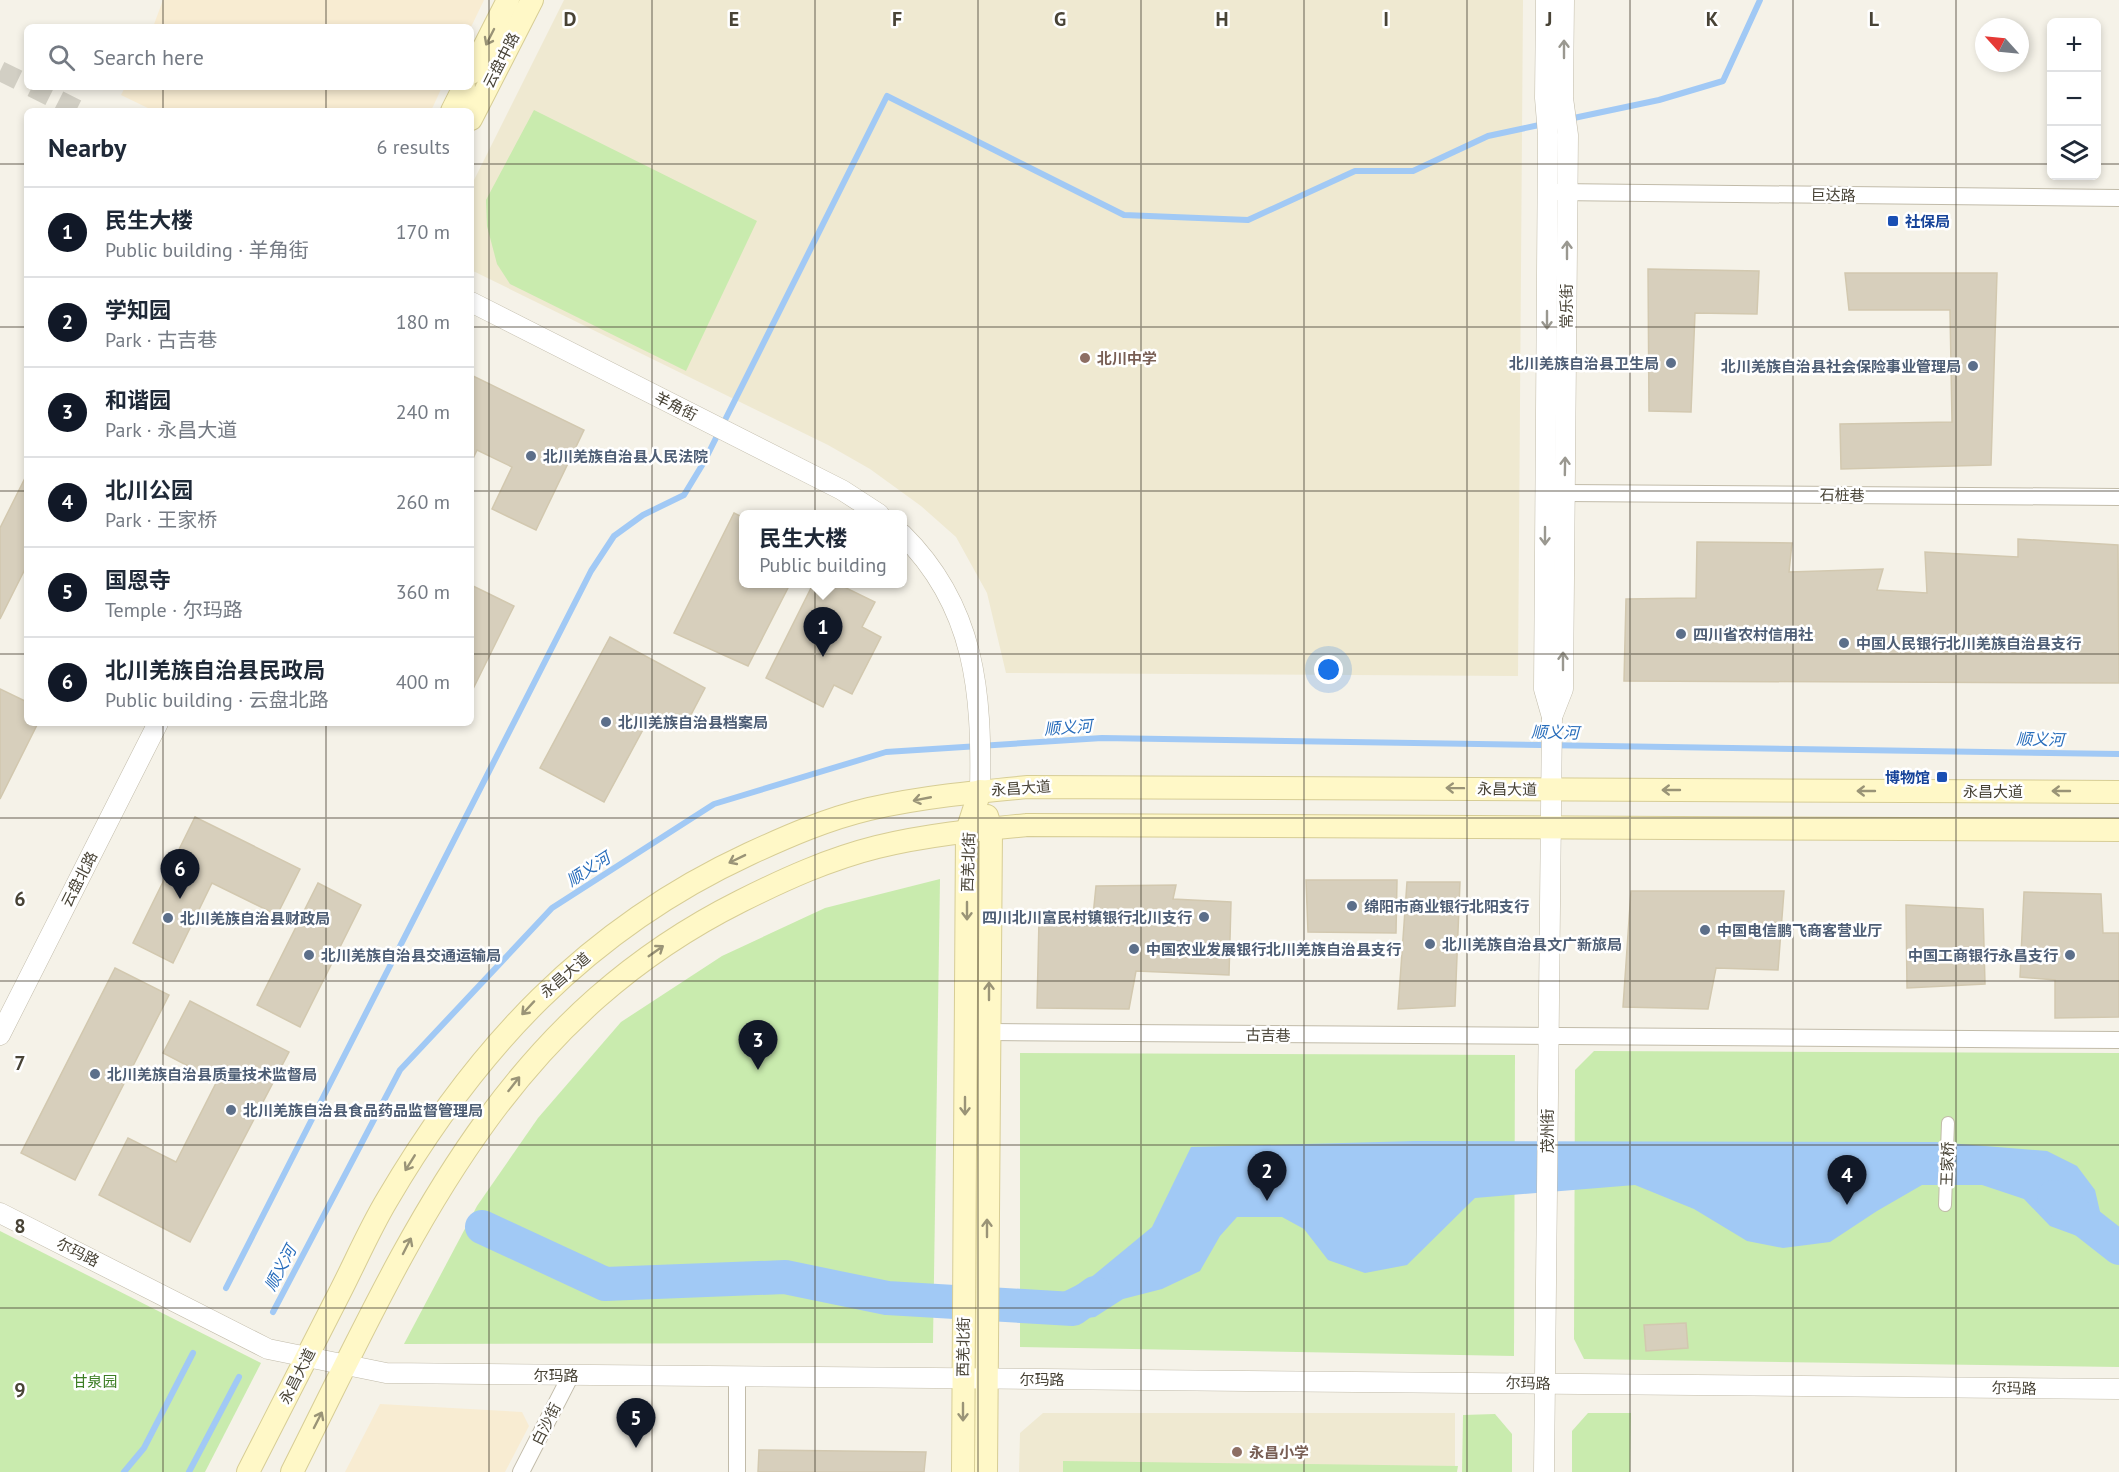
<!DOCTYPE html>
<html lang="en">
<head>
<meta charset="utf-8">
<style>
  :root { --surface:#fff; --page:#f6f6f7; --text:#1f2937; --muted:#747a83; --line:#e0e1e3; --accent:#111827 }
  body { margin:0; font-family:"PT Sans","Noto Sans SC",sans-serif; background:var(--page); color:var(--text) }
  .controls { position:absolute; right:18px; top:18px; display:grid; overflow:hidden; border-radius:9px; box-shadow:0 3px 9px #0003 }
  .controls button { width:54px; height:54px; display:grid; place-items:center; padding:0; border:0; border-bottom:2px solid var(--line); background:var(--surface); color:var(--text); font:30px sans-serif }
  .compass { position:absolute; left:1975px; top:18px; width:54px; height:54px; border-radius:50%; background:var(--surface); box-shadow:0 3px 9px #0003; rotate:297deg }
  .you { position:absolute; left:1329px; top:670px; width:21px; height:21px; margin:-15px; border:4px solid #fff; border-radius:50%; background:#1a73e8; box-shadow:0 0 0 9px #1a73e833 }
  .badge { display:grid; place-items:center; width:39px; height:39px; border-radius:50%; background:var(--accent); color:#fff; font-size:20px; font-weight:700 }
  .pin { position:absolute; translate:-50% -50px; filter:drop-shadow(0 2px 3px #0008) }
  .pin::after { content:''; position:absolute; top:32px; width:21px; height:18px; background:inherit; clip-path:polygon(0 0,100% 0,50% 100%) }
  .popup { position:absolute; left:739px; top:510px; width:168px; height:78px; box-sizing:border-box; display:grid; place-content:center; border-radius:9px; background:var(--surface); filter:drop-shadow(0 2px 4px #0005); font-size:20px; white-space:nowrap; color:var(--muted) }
  .popup b { font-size:22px; color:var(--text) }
  .popup::after { content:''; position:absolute; left:50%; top:100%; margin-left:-12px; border:12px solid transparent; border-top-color:var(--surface) }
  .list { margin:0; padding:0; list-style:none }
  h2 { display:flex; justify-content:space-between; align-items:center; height:78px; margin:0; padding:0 24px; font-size:26px }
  h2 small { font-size:20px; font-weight:400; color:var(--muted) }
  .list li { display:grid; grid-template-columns:39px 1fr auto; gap:18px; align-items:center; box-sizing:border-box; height:90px; padding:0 24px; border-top:2px solid var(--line) }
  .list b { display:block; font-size:22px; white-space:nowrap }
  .list p { margin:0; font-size:20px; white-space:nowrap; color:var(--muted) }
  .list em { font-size:20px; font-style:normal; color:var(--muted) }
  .icon { flex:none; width:33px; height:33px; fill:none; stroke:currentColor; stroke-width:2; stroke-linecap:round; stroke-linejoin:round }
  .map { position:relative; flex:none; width:2119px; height:1472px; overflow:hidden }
  .search { position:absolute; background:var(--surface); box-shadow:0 3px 9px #0003; left:24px; top:24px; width:450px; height:66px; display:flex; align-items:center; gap:15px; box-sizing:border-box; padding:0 21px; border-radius:9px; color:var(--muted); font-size:22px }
  .panel { position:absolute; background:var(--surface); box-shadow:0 3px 9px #0003; left:24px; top:108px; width:450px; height:618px; border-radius:9px }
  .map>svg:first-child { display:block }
  .commercial { fill:#f8ecd2 }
  .education { fill:#efe9d1 }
  .green { fill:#c9ebae }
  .water { fill:#a1c9f5 }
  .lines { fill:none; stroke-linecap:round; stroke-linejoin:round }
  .stream { stroke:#a1c9f5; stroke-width:6 }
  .river { stroke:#a1c9f5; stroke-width:34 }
  .building { fill:#d7cfbc; stroke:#d2c8af; stroke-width:1.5 }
  .tertiary-tunnel { stroke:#d2cfc4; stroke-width:20; stroke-dasharray:20 10; stroke-linecap:butt }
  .pedestrian-casing { stroke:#c1bba9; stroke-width:14 }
  .minor-casing { stroke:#c1bba9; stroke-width:18 }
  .tertiary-casing { stroke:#c1bba9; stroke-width:21 }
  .secondary-casing { stroke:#d7cd95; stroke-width:24 }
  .pedestrian { stroke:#fff; stroke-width:12 }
  .minor { stroke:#fff; stroke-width:16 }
  .tertiary { stroke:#fff; stroke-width:20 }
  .secondary { stroke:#fff8c7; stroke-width:22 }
  .oneway { stroke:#9a9477 }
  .oneway2 { stroke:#9a9890 }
  .grid { fill:none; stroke:#484336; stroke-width:1.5; stroke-opacity:0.55 }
  .transit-dot { fill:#1a4fb4; stroke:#fff; stroke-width:2 }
  .education-dot { fill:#8d6e63; stroke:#fff; stroke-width:2 }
  .service-dot { fill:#5c6f8a; stroke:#fff; stroke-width:2 }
  .labels { text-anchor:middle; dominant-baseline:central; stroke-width:5; stroke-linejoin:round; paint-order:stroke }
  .street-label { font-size:15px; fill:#484336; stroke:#fff }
  .transit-label { font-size:15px; font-weight:bold; fill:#164399; stroke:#fff; text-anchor:start }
  .education-label { font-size:15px; font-weight:bold; fill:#785e54; stroke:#fff; text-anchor:start }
  .service-label { font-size:15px; font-weight:bold; fill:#4e5e75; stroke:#fff; text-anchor:start }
  .park-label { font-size:15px; fill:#3d7e25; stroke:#fff }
  .water-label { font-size:16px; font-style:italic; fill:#286dbb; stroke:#fff }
  .grid-label { font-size:20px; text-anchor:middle; font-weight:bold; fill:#484336; stroke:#fff; stroke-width:5; stroke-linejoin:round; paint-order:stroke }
</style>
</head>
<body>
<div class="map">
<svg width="2119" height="1472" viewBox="0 0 2119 1472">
  <rect width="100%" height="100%" fill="#f5f2e8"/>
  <g class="commercial">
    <path d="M 163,0 L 484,0 L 471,27 L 153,27 Z"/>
    <path d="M 125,87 L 442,87 L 431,111 L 154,111 L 121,95 Z"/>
    <path d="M 380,1404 L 522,1412 L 529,1426 L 505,1472 L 345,1472 Z"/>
  </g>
  <g class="education">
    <path d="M 564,0 L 1523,0 L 1518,676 L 1006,673 L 987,593 L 956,537 L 921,506 L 870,469 L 828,445 L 471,270 L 471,186 Z"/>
    <path d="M 1043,1413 L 1455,1413 L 1455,1472 L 1019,1472 L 1020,1433 Z"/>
  </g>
  <g class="green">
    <path d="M 534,110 L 757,221 L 686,371 L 510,284 L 497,264 L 487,226 L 486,200 Z"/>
    <path d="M 940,879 L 933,1343 L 404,1344 L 477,1206 L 538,1118 L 621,1022 L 722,956 L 825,908 Z"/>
    <path d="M 1594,1051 L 2119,1053 L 2119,1367 L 1584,1359 L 1574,1339 L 1575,1070 Z"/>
    <path d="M 1020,1053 L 1515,1055 L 1514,1356 L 1020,1347 Z"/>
    <path d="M 0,1231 L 261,1363 L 205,1472 L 0,1472 Z"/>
    <path d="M 1588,1413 L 1631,1413 L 1630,1472 L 1572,1472 L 1572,1431 Z"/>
    <path d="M 1495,1414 L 1512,1434 L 1512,1472 L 1462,1472 L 1463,1415 Z"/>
    <path d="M 1063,1461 L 1458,1466 L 1457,1472 L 1063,1472 Z"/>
  </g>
  <path class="water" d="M 1415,1141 L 1936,1142 L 2047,1151 L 2077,1166 L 2095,1190 L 2101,1216 L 2080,1237 L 2050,1226 L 2024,1199 L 1982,1185 L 1922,1185 L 1877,1211 L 1830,1242 L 1783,1248 L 1747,1241 L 1694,1209 L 1635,1185 L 1475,1198 L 1407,1265 L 1365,1273 L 1328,1260 L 1304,1229 L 1282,1217 L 1237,1217 L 1220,1236 L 1200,1271 L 1162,1289 L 1123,1299 L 1095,1317 L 1056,1322 L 1051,1298 L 1089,1279 L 1152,1227 L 1191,1147 Z"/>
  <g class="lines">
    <g class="stream">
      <path d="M 1569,119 L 1659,100 L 1723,81 L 1760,0"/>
      <path d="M 226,1288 L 591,571 L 614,536 L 643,515 L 684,495 L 704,462 L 887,96 L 1124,215 L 1248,220 L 1355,171 L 1413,171 L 1488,136 L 1544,124"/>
      <path d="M 273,1312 L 400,1070 L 552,908 L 714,804 L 886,752 L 1102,738 L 2119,754"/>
      <path d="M 124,1472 L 144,1448 L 193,1353"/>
      <path d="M 189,1472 L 239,1377"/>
    </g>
    <g class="river">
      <path d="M 2054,1197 L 2119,1248"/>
      <path d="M 482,1227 L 605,1284 L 785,1277 L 887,1298 L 1073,1309 L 1095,1293"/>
    </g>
  </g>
  <g class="building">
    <path d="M 1648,269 L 1759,271 L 1757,314 L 1695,313 L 1691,412 L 1649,411 Z"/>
    <path d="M 1845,273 L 1997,273 L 1991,465 L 1841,469 L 1840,424 L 1952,422 L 1950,310 L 1849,310 Z"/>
    <path d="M 471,375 L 584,430 L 536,530 L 492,509 L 512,467 L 477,450 L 471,463 Z"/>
    <path d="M 27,474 L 27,565 L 0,619 L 0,528 Z"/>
    <path d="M 734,513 L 744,518 L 744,584 L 790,584 L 748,666 L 674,633 Z"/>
    <path d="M 2018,539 L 2118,545 L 2119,683 L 1624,681 L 1626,599 L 1696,598 L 1697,542 L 1792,543 L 1789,572 L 1883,569 L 1877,590 L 1927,593 L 1925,552 L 2018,557 Z"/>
    <path d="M 813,584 L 838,584 L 875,602 L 862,627 L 881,637 L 852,694 L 834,685 L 823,707 L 766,678 Z"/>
    <path d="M 473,586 L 514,606 L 471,693 L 471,591 Z"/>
    <path d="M 610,637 L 705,688 L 683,730 L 652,713 L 604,802 L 540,768 Z"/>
    <path d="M 0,689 L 27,702 L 27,723 L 38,723 L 0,799 Z"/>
    <path d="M 195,817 L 300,869 L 277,915 L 212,883 L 173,963 L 133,943 Z"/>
    <path d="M 1306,880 L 1397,880 L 1396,933 L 1308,932 Z"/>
    <path d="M 1407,882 L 1460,882 L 1455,1006 L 1398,1009 Z"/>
    <path d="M 318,883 L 361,905 L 300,1027 L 257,1005 Z"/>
    <path d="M 1176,885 L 1173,899 L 1231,902 L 1229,975 L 1136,971 L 1129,1009 L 1037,1008 L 1039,920 L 1092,926 L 1096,886 Z"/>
    <path d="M 1631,891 L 1784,891 L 1778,970 L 1716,968 L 1708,1009 L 1623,1007 Z"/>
    <path d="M 2024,892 L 2101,894 L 2103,933 L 2119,933 L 2119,1017 L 2055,1018 L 2055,980 L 2020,977 Z"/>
    <path d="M 1906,905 L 1983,909 L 1985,984 L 1907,988 Z"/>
    <path d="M 115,968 L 169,995 L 75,1180 L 21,1153 Z"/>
    <path d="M 190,1001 L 289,1052 L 190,1242 L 99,1195 L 128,1138 L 176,1162 L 217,1081 L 163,1053 Z"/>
    <path d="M 1686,1323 L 1688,1348 L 1646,1351 L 1644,1325 Z"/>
    <path d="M 759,1450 L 926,1452 L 924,1472 L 758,1472 Z"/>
  </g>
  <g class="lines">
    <g class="tertiary-tunnel">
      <path d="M 0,71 L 27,84"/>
      <path d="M 32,87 L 80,111"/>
    </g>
    <defs>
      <path id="pedestrian" d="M 1945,1205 L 1948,1123"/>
      <g id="minor">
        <path d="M 1556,192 L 2119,198"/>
        <path d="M 1565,493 L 2119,497"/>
        <path d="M 989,1032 L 2119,1040"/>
        <path d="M 521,1472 L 571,1375"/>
        <path d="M 737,1472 L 737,1377"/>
      </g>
      <g id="tertiary">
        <path d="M 471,302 L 842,490 L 879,514"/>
        <path d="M 902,534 C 976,607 982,693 980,791"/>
        <path d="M 1552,717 L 1563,689 L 1568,135 L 1563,98 L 1564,0"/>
        <path d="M 0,1035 L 158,723"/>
        <path d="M 0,1213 L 268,1349 L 386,1373 L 2119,1389"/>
        <path d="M 1544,1472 L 1552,717 L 1544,689 L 1548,135 L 1545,98 L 1546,0"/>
      </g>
      <g id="secondary">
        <path d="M 471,73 L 508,0"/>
        <path d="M 452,111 L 464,87"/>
        <path d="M 471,119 L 532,0"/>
        <path d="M 248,1472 C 278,1413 309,1353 339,1294 C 355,1263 369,1230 387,1200 C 476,1048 587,929 749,854 C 788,836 827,819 869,809 C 921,797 974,792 1028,787 L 2119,792"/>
        <path d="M 292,1472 C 408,1242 497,1023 741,901 C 785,879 829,859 877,847 C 926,835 977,830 1027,825 L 2119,830"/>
        <path d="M 963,1472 L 967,831 L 980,791"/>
        <path d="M 986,1472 L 991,829 L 987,816"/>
      </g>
    </defs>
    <use href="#pedestrian" class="pedestrian-casing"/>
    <use href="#minor" class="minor-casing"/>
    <use href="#tertiary" class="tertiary-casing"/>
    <use href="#secondary" class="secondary-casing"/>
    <use href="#pedestrian" class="pedestrian"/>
    <use href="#minor" class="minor"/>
    <use href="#tertiary" class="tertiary"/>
    <use href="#secondary" class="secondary"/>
  </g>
  <defs><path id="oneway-shaft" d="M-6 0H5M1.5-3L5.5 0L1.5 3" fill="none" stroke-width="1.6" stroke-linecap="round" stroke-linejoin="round" transform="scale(1.5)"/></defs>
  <g class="oneway">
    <use href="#oneway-shaft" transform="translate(490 37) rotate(117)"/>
    <use href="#oneway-shaft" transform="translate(1455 788) rotate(-179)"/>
    <use href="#oneway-shaft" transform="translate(1671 790) rotate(-180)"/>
    <use href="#oneway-shaft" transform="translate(1866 791) rotate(-180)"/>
    <use href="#oneway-shaft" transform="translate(2061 791) rotate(-180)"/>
    <use href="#oneway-shaft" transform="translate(922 799) rotate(169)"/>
    <use href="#oneway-shaft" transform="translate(737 859) rotate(154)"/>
    <use href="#oneway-shaft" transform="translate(967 911) rotate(90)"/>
    <use href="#oneway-shaft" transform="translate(656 951) rotate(-35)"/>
    <use href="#oneway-shaft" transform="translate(989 991) rotate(-90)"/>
    <use href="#oneway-shaft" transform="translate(528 1008) rotate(133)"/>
    <use href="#oneway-shaft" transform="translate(514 1084) rotate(-52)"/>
    <use href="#oneway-shaft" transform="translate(965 1106) rotate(90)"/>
    <use href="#oneway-shaft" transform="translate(410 1163) rotate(122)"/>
    <use href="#oneway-shaft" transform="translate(987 1228) rotate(-90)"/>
    <use href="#oneway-shaft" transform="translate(407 1246) rotate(-63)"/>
    <use href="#oneway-shaft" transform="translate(963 1412) rotate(90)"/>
    <use href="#oneway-shaft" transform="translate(318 1420) rotate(-63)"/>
  </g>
  <g class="oneway2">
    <use href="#oneway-shaft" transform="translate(1564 49) rotate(-90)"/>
    <use href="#oneway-shaft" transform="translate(1567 250) rotate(-90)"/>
    <use href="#oneway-shaft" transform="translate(1547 320) rotate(90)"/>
    <use href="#oneway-shaft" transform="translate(1565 466) rotate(-89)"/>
    <use href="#oneway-shaft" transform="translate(1545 536) rotate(90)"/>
    <use href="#oneway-shaft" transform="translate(1563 661) rotate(-90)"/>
  </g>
  <path class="grid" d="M 163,0 L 163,27M 326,0 L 326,27M 489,0 L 489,1472M 652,0 L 652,1472M 815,0 L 815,1472M 978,0 L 978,1472M 1141,0 L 1141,1472M 1304,0 L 1304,1472M 1467,0 L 1467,1472M 1630,0 L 1630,1472M 1793,0 L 1793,1472M 1956,0 L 1956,1472M 163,87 L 163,111M 326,87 L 326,111M 0,164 L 27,164M 471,164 L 2052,164M 2096,164 L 2119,164M 0,327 L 27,327M 471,327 L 2119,327M 0,491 L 27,491M 471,491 L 2119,491M 0,654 L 27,654M 471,654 L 2119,654M 163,723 L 163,1472M 326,723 L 326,1472M 0,818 L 2119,818M 0,981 L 2119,981M 0,1145 L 2119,1145M 0,1308 L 2119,1308"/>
  <g class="transit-dot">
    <rect x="1887" y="215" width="12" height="12" rx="3"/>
    <rect x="1936" y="771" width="12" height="12" rx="3"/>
  </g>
  <g class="education-dot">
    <circle cx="1085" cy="358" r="6"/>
    <circle cx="1237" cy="1452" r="6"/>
  </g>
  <g class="service-dot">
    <circle cx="1671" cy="363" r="6"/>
    <circle cx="1973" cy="366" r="6"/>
    <circle cx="531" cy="456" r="6"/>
    <circle cx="1681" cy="634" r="6"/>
    <circle cx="1844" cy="643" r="6"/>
    <circle cx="606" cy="722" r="6"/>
    <circle cx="1352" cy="906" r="6"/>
    <circle cx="1204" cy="917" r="6"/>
    <circle cx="168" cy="918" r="6"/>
    <circle cx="1705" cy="930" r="6"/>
    <circle cx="1430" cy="944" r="6"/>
    <circle cx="1134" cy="949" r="6"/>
    <circle cx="309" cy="955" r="6"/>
    <circle cx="2070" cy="955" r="6"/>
    <circle cx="95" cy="1074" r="6"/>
    <circle cx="231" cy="1110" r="6"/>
  </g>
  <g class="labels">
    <g class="street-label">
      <text transform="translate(501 60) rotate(-63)">云盘中路</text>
      <text transform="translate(1833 195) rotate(1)">巨达路</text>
      <text transform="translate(1566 306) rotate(-90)">常乐街</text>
      <text transform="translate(676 406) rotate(27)">羊角街</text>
      <text transform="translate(1842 495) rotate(1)">石桩巷</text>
      <text transform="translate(1021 788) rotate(-4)">永昌大道</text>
      <text transform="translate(1507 789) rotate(1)">永昌大道</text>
      <text x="1993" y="791">永昌大道</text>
      <text transform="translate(968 862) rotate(-88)">西羌北街</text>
      <text transform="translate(79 879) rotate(-63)">云盘北路</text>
      <text transform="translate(565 975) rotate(-41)">永昌大道</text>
      <text transform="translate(1268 1035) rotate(1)">古吉巷</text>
      <text transform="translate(1547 1131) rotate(-90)">茂州街</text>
      <text transform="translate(1947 1164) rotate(-88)">王家桥</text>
      <text transform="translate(78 1252) rotate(27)">尔玛路</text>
      <text transform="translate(963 1347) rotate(-89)">西羌北街</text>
      <text x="556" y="1375">尔玛路</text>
      <text transform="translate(297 1376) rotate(-63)">永昌大道</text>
      <text x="1042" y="1379">尔玛路</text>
      <text transform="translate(1528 1383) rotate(1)">尔玛路</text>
      <text transform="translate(2014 1388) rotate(1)">尔玛路</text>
      <text transform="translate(546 1424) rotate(-63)">白沙街</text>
    </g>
    <g class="transit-label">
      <text x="1905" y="221">社保局</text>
      <text x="1930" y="777" text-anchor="end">博物馆</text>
    </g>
    <g class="education-label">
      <text x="1097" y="358">北川中学</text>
      <text x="1249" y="1452">永昌小学</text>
    </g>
    <g class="service-label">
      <text x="1659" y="363" text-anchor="end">北川羌族自治县卫生局</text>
      <text x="1961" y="366" text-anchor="end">北川羌族自治县社会保险事业管理局</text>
      <text x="543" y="456">北川羌族自治县人民法院</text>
      <text x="1693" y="634">四川省农村信用社</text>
      <text x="1856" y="643">中国人民银行北川羌族自治县支行</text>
      <text x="618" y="722">北川羌族自治县档案局</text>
      <text x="1364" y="906">绵阳市商业银行北阳支行</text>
      <text x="1192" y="917" text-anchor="end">四川北川富民村镇银行北川支行</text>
      <text x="180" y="918">北川羌族自治县财政局</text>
      <text x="1717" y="930">中国电信鹏飞商客营业厅</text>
      <text x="1442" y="944">北川羌族自治县文广新旅局</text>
      <text x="1146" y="949">中国农业发展银行北川羌族自治县支行</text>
      <text x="321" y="955">北川羌族自治县交通运输局</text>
      <text x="2058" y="955" text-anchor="end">中国工商银行永昌支行</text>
      <text x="107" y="1074">北川羌族自治县质量技术监督局</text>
      <text x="243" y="1110">北川羌族自治县食品药品监督管理局</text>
    </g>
    <g class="park-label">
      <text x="95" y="1381">甘泉园</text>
    </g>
    <g class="water-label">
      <text transform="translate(1068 727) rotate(-4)">顺义河</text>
      <text transform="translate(1555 732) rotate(1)">顺义河</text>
      <text transform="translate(2040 739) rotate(1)">顺义河</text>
      <text transform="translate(588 869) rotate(-33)">顺义河</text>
      <text transform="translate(280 1268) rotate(-62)">顺义河</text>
    </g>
  </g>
  <g class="grid-label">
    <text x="570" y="26">D</text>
    <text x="734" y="26">E</text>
    <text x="897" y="26">F</text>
    <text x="1060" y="26">G</text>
    <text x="1222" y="26">H</text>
    <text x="1386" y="26">I</text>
    <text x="1549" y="26">J</text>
    <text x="1712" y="26">K</text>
    <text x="1874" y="26">L</text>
    <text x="20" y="906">6</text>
    <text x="20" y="1070">7</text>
    <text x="20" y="1233">8</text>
    <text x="20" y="1397">9</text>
  </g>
</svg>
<div class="controls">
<button>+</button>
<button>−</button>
<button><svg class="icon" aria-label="layers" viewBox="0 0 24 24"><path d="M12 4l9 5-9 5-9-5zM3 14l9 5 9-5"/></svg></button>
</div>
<svg class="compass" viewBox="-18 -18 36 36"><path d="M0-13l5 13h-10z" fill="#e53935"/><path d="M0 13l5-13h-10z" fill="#747a83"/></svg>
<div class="you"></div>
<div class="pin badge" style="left:823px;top:657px">1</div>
<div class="popup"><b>民生大楼</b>Public building</div>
<div class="pin badge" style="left:1267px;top:1201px">2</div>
<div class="pin badge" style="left:758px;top:1070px">3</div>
<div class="pin badge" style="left:1847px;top:1205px">4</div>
<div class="pin badge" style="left:636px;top:1448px">5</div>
<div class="pin badge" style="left:180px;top:899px">6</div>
<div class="search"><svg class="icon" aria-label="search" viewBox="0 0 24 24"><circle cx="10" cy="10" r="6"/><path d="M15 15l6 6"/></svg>Search here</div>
<section class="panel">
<h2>Nearby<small>6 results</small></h2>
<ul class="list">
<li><span class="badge">1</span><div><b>民生大楼</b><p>Public building · 羊角街</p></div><em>170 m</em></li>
<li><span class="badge">2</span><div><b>学知园</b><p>Park · 古吉巷</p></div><em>180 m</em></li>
<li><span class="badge">3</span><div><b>和谐园</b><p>Park · 永昌大道</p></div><em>240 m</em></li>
<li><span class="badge">4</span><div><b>北川公园</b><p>Park · 王家桥</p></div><em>260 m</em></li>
<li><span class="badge">5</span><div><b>国恩寺</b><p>Temple · 尔玛路</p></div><em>360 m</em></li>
<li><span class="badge">6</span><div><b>北川羌族自治县民政局</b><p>Public building · 云盘北路</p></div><em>400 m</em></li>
</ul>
</section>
</div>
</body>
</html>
